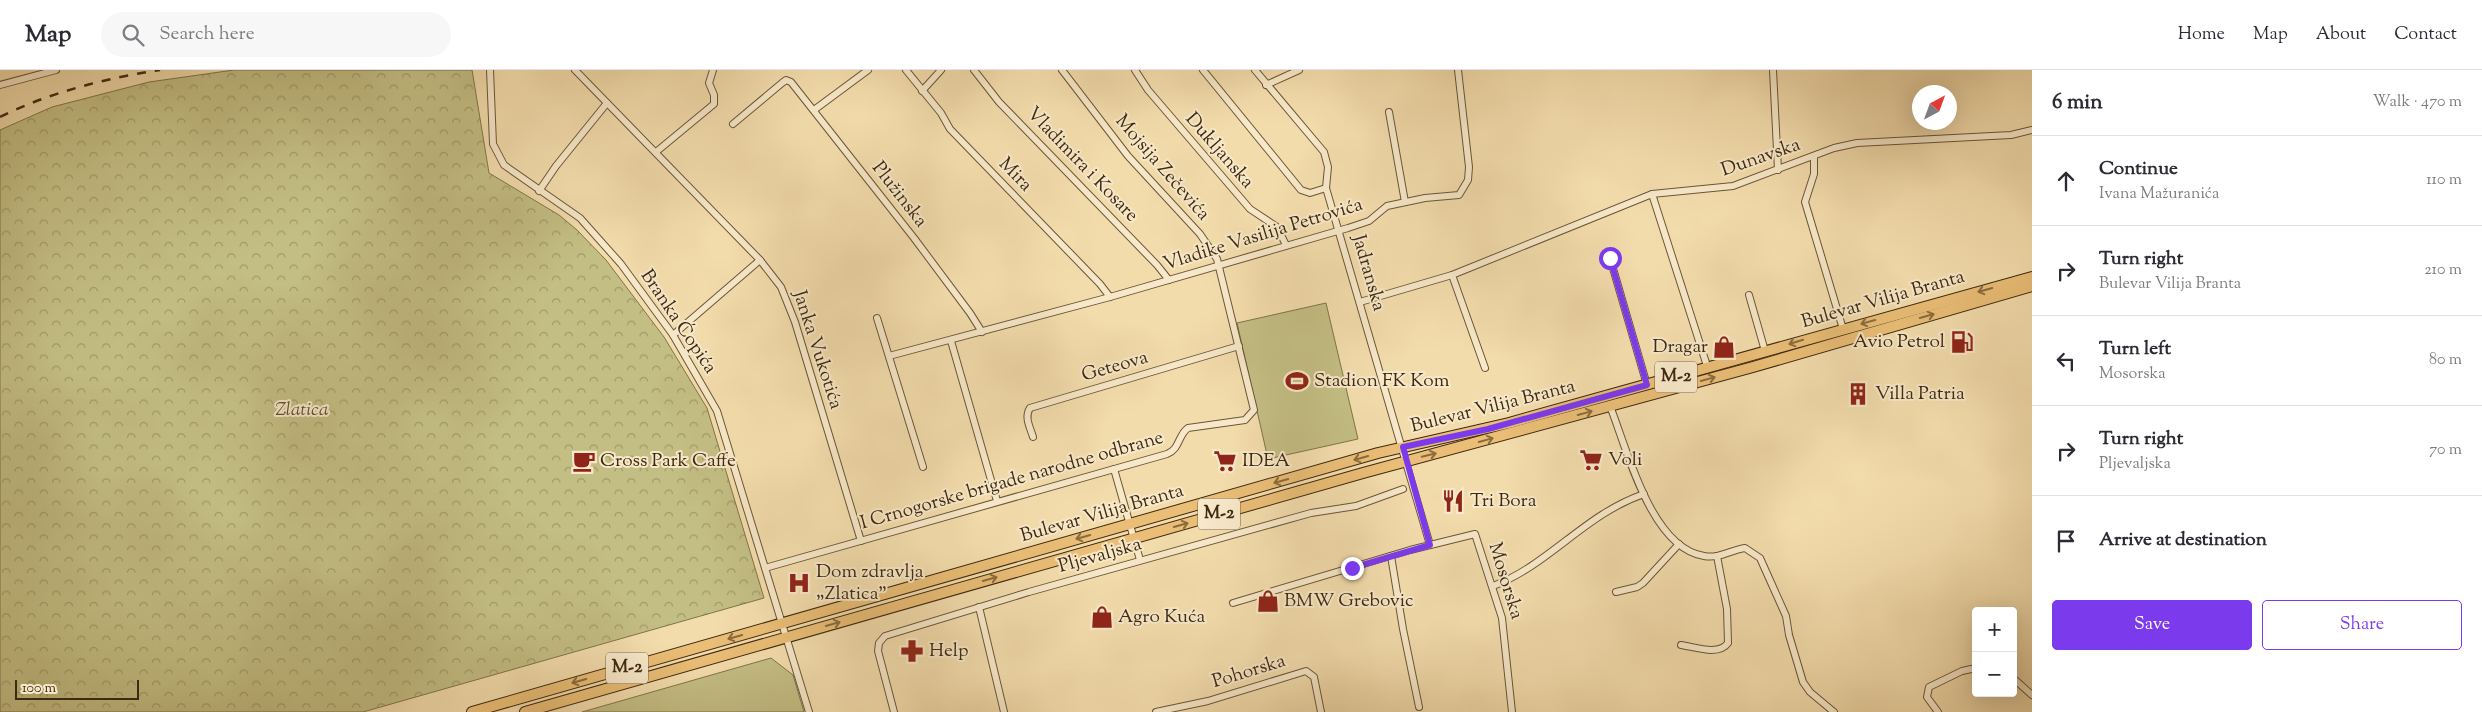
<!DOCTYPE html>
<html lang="en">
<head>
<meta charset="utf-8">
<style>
  :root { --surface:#fff; --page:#f7f7f7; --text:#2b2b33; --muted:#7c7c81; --line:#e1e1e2; --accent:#7c3aed }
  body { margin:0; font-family:"Sorts Mill Goudy",serif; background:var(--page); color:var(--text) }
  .controls { position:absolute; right:15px; bottom:15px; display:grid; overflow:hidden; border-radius:5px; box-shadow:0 5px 20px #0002 }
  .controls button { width:45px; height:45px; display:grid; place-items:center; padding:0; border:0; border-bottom:1px solid var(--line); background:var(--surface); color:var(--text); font:25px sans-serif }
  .compass { position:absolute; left:1912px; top:15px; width:45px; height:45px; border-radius:50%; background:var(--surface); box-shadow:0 5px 20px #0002; rotate:41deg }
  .scale { position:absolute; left:15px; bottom:12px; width:124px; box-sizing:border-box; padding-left:5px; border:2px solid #3e2911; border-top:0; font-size:14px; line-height:18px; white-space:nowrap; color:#3e2911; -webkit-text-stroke:4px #f7e8c9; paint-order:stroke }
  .stop { position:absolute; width:15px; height:15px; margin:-11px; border:4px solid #7c3aed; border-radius:50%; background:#fff }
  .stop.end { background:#7c3aed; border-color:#fff; box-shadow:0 1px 5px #0008 }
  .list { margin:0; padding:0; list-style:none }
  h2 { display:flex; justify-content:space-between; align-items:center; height:65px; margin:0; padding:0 20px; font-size:21px }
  h2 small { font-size:16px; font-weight:400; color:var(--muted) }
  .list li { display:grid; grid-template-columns:32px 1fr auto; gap:15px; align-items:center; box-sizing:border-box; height:90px; padding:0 20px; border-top:1px solid var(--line) }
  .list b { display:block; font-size:19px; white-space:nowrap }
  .list p { margin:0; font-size:16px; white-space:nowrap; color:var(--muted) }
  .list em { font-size:16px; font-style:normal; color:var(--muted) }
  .actions { display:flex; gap:10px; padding:15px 20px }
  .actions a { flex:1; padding:11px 0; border:1px solid var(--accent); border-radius:5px; text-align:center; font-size:18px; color:var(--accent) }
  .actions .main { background:var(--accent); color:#fff }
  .icon { flex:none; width:28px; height:28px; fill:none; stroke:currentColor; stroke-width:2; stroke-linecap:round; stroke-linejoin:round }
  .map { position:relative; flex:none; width:2032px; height:642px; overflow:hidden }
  header { display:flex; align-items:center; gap:30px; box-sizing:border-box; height:70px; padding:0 25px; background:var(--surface); border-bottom:1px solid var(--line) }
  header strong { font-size:24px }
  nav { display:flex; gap:28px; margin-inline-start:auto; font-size:18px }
  .search { width:350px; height:45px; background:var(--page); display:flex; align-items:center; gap:12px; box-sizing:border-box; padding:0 18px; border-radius:28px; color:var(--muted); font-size:19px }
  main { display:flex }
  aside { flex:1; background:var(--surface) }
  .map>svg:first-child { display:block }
  .grass { fill:#c3be84; stroke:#80744a }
  .forest { fill:url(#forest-crowns); stroke:#80744a }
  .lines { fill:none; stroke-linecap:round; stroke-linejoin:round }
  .street-casing { stroke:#6b5638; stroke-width:8 }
  .primary-casing { stroke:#3e2911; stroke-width:12 }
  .street { stroke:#f7e8c9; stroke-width:6 }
  .primary { stroke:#eabe76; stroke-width:10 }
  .rail { stroke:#3e2911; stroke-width:2.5; stroke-dasharray:9 9; stroke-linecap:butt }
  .oneway { stroke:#8b6c3e }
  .route { stroke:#7c3aed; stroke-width:6 }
  .labels { text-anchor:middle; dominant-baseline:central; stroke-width:4; stroke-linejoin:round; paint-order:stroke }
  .shield { fill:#f7e8c9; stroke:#766248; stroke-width:1 }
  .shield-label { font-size:18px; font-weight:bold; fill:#3e2911 }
  .street-label { font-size:19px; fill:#3e2911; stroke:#f7e8c9 }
  .poi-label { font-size:19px; fill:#3e2911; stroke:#f7e8c9; text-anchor:start }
  .park-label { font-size:19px; font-style:italic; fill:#5f4e2e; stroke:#f7e8c9 }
</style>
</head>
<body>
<header>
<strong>Map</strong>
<div class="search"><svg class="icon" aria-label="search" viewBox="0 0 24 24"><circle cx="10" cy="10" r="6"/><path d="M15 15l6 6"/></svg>Search here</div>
<nav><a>Home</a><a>Map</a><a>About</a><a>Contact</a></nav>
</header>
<main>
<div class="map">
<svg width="2032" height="642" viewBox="0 0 2032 642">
  <defs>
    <pattern id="forest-crowns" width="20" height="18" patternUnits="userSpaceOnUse" patternTransform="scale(1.25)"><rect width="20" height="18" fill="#c3be84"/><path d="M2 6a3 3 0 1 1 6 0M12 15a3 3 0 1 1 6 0" fill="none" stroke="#a09a6b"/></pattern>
  </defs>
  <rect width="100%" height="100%" fill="#f3dcac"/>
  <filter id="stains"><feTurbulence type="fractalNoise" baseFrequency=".004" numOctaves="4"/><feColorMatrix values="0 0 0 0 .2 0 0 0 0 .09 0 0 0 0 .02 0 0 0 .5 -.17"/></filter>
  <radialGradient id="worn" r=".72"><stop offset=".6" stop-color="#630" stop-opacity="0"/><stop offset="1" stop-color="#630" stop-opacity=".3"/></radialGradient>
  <g class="grass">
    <path d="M 1326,233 L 1358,369 L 1268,389 L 1237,253 Z"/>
    <path d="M 771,588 L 793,605 L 804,642 L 582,642 Z"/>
  </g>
  <path class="forest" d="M 234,0 L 472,0 L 489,103 L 559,145 L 577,160 L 606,190 L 664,267 L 707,338 L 764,528 L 363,642 L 0,642 L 0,60 L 52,37 L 149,12 Z"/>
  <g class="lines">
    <defs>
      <g id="street">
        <path d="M 490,0 L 493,74 L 504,95 L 580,148 L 621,194 L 673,265 L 717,341 L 809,642"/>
        <path d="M 575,0 L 760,190 L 781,217 L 795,252 L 861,471"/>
        <path d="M 906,0 L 941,43 L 950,59 L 1100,214 L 1110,227"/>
        <path d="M 974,0 L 999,32 L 1157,195 L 1169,210"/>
        <path d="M 1135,0 L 1148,20 L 1250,139 L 1277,157 L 1286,175"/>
        <path d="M 1203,0 L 1301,120 L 1310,123 L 1326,118"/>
        <path d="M 1255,0 L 1324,82 L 1328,97 L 1326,118 L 1430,475"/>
        <path d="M 1773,0 L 1778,100"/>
        <path d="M 0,15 L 56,0"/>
        <path d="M 1266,15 L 1299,0"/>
        <path d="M 922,21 L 941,0"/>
        <path d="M 814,40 L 868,0"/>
        <path d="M 1389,42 L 1405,132"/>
        <path d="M 733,54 L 782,13 L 786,10 L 791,12 L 914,168 L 970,243 L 982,262"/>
        <path d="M 656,82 L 714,34 L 714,25 L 709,13 L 713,0"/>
        <path d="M 1814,86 L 1814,104 L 1805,132 L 1843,259"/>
        <path d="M 539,121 L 556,96 L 607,33"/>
        <path d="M 1652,124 L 1708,299"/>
        <path d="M 1610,188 L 1647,315"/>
        <path d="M 1452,205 L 1485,298"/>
        <path d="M 1749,225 L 1765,281"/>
        <path d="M 1360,232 L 1452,205 L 1652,124 L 1733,116 L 1834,78 L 1857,73 L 2011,65 L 2032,60"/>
        <path d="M 877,248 L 923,397"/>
        <path d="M 673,265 L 760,190"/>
        <path d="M 951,271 L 997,431"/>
        <path d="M 889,286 L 1110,227 L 1348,158 L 1369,151 L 1387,136 L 1425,128 L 1459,125 L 1468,110 L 1469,97 L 1458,0"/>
        <path d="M 1610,336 C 1627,379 1651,478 1704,486 C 1719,489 1731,480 1745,478 L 1760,488 L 1786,546 L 1789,565 L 1803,612 L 1810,622 L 1834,642"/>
        <path d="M 1033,367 C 1030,357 1024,347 1030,338 L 1239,276"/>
        <path d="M 1114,399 L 1140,490"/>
        <path d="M 1391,486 L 1403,559 L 1419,637"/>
        <path d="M 765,498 L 1167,384 C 1180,379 1178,365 1188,358 L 1245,350 L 1254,340 L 1217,189 L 1200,164 L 1128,86 L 1062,0"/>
        <path d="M 1493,516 C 1549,495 1585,444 1644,424"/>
        <path d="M 1616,522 L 1637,517 L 1643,513 L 1679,474"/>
        <path d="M 1233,533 L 1410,480 L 1475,464 L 1502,548 L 1512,642"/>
        <path d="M 979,537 L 1004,642"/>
        <path d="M 1681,575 C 1695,577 1719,586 1728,573 L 1727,539 L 1717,486"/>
        <path d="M 2013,608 L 2032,625"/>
        <path d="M 894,642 L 878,581 L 879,573 L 885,566 L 1029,522 L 1311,443 L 1356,436 L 1403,419"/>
        <path d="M 1156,642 L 1208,631 L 1306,601 L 1314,607 L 1321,642"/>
        <path d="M 1938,642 L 1927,627 L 1929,617 L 1962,601 L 1976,598"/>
      </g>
      <g id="primary">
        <path d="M 472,642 L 1378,383 L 1509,353 L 2032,207"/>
        <path d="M 525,642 L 1363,403 L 1753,297 L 2032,216"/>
      </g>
    </defs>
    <use href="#street" class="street-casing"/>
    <use href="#primary" class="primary-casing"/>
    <use href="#street" class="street"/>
    <use href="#primary" class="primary"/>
    <path class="rail" d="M 0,47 C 48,23 106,8 160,0"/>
  </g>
  <defs><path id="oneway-shaft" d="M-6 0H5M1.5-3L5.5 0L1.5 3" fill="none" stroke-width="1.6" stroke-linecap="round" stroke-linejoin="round" transform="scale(1.25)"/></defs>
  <g class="oneway">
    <use href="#oneway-shaft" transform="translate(1985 220) rotate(164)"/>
    <use href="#oneway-shaft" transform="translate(1927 246) rotate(-16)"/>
    <use href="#oneway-shaft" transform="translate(1868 252) rotate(165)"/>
    <use href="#oneway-shaft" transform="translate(1796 272) rotate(163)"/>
    <use href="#oneway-shaft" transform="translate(1708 309) rotate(-15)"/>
    <use href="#oneway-shaft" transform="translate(1585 343) rotate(-15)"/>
    <use href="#oneway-shaft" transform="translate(1486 370) rotate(-15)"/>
    <use href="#oneway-shaft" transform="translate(1429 385) rotate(-13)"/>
    <use href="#oneway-shaft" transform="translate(1361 388) rotate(164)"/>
    <use href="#oneway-shaft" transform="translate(1281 411) rotate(164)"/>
    <use href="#oneway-shaft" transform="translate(1181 455) rotate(-16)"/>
    <use href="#oneway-shaft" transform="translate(1083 467) rotate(164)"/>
    <use href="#oneway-shaft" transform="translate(990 509) rotate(-16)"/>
    <use href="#oneway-shaft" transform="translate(833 554) rotate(-16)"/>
    <use href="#oneway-shaft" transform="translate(735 567) rotate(164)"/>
    <use href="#oneway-shaft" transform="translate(579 611) rotate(164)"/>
  </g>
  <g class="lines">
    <path class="route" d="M 1352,498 L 1430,475 L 1403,377 L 1488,359 L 1647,315 L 1610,188"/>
  </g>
  <defs>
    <symbol id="fuel-bare" viewBox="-9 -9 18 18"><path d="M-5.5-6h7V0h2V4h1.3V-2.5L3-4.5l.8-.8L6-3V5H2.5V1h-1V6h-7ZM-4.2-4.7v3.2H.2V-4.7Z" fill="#8f2418" stroke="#f7e8c9" stroke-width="2.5" paint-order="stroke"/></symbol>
    <symbol id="shop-bare" viewBox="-9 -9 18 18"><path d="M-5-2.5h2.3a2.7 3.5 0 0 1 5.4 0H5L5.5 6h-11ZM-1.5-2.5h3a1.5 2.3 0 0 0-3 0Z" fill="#8f2418" stroke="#f7e8c9" stroke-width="2.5" paint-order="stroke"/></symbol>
    <symbol id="stadium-bare" viewBox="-9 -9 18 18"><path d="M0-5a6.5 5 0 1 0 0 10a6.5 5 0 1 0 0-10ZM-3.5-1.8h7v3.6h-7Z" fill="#8f2418" stroke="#f7e8c9" stroke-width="2.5" paint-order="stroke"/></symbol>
    <symbol id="building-bare" viewBox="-9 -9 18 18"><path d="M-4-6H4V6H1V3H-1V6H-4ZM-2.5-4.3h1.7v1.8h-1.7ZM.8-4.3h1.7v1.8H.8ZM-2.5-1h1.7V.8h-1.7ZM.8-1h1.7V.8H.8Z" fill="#8f2418" stroke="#f7e8c9" stroke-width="2.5" paint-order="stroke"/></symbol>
    <symbol id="supermarket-bare" viewBox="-9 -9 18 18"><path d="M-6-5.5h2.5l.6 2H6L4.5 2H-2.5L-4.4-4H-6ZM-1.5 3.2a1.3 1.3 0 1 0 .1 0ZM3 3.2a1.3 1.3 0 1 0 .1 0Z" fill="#8f2418" stroke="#f7e8c9" stroke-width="2.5" paint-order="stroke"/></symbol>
    <symbol id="cafe-bare" viewBox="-9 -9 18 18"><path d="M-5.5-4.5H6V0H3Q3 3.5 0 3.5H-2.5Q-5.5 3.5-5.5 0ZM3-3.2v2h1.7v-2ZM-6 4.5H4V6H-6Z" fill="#8f2418" stroke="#f7e8c9" stroke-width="2.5" paint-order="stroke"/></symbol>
    <symbol id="restaurant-bare" viewBox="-9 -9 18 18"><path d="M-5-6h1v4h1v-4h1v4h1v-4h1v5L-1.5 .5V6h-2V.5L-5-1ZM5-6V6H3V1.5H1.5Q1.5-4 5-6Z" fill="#8f2418" stroke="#f7e8c9" stroke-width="2.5" paint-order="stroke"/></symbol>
    <symbol id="hospital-bare" viewBox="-9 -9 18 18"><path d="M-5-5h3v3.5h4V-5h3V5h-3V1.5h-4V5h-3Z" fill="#8f2418" stroke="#f7e8c9" stroke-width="2.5" paint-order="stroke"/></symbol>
    <symbol id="pharmacy-bare" viewBox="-9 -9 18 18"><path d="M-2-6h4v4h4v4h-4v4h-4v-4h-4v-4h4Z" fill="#8f2418" stroke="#f7e8c9" stroke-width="2.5" paint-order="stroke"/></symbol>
  </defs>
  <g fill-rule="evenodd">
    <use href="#fuel-bare" x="1946" y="256" width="32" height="32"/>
    <use href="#shop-bare" x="1708" y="261" width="32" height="32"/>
    <use href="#stadium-bare" x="1281" y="295" width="32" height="32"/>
    <use href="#building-bare" x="1842" y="308" width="32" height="32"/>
    <use href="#supermarket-bare" x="1575" y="374" width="32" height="32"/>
    <use href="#cafe-bare" x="568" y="375" width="32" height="32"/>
    <use href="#supermarket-bare" x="1209" y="375" width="32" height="32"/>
    <use href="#restaurant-bare" x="1437" y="415" width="32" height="32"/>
    <use href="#hospital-bare" x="783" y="497" width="32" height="32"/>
    <use href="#shop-bare" x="1252" y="515" width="32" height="32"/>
    <use href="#shop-bare" x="1086" y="531" width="32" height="32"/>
    <use href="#pharmacy-bare" x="896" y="565" width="32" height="32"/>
  </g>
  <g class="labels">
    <g class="shield">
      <rect x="1655" y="291.5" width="42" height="31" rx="4"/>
      <rect x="1198" y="428.5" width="42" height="31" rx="4"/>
      <rect x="606" y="582.5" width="42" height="31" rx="4"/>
    </g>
    <g class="shield-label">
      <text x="1676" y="307">M-2</text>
      <text x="1219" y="444">M-2</text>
      <text x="627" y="598">M-2</text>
    </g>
    <g class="street-label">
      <text transform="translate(1219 81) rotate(49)">Dukljanska</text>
      <text transform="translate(1761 88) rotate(-19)">Dunavska</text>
      <text transform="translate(1082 95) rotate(46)">Vladimira i Kosare</text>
      <text transform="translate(1162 98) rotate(49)">Mojsija Zečevića</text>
      <text transform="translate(1015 105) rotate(46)">Mira</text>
      <text transform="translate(899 125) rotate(52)">Plužinska</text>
      <text transform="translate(1263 165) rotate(-17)">Vladike Vasilija Petrovića</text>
      <text transform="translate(1368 203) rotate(74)">Jadranska</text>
      <text transform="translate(1883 230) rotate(-16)">Bulevar Vilija Branta</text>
      <text transform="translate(678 252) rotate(56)">Branka Ćopića</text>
      <text transform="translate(817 280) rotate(72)">Janka Vukotića</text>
      <text transform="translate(1115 297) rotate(-16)">Geteova</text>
      <text transform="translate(1493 337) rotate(-14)">Bulevar Vilija Branta</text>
      <text transform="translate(1012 411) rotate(-16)">I Crnogorske brigade narodne odbrane</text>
      <text transform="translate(1102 444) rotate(-16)">Bulevar Vilija Branta</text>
      <text transform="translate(1100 486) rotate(-16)">Pljevaljska</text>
      <text transform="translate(1505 511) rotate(73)">Mosorska</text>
      <text transform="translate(1249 602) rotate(-17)">Pohorska</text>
    </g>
    <g class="poi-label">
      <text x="1945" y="272" text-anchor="end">Avio Petrol</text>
      <text x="1708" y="277" text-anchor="end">Dragar</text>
      <text x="1314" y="311">Stadion FK Kom</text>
      <text x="1875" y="324">Villa Patria</text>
      <text x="1608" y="390">Voli</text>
      <text x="600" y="391">Cross Park Caffe</text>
      <text x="1242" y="391">IDEA</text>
      <text x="1470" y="431">Tri Bora</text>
      <text x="816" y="502">Dom zdravlja<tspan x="816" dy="22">„Zlatica”</tspan></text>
      <text x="1284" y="531">BMW Grebovic</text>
      <text x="1118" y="547">Agro Kuća</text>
      <text x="929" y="581">Help</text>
    </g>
    <g class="park-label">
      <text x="302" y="340">Zlatica</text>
    </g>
  </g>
  <rect width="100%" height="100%" filter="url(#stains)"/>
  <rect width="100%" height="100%" fill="url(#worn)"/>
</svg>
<div class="controls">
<button>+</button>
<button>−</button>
</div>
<svg class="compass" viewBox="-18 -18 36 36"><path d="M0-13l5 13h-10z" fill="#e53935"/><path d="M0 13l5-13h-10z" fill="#7c7c81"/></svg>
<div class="scale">100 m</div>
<div class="stop" style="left:1610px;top:188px"></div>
<div class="stop end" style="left:1352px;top:498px"></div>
</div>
<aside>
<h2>6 min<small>Walk · 470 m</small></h2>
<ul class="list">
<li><svg class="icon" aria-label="ahead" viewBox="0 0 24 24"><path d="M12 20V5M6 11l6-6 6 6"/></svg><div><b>Continue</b><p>Ivana Mažuranića</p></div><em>110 m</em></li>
<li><svg class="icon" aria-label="right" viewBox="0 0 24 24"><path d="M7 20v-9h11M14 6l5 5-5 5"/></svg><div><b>Turn right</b><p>Bulevar Vilija Branta</p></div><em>210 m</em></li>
<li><svg class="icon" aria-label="left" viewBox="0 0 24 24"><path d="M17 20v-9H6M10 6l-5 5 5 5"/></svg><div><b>Turn left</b><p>Mosorska</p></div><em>80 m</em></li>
<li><svg class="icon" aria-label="right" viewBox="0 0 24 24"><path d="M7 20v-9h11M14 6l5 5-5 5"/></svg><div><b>Turn right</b><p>Pljevaljska</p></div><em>70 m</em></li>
<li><svg class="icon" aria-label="arrive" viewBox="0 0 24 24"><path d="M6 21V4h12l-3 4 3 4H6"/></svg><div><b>Arrive at destination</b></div></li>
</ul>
<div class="actions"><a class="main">Save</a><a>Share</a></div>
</aside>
</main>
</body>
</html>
